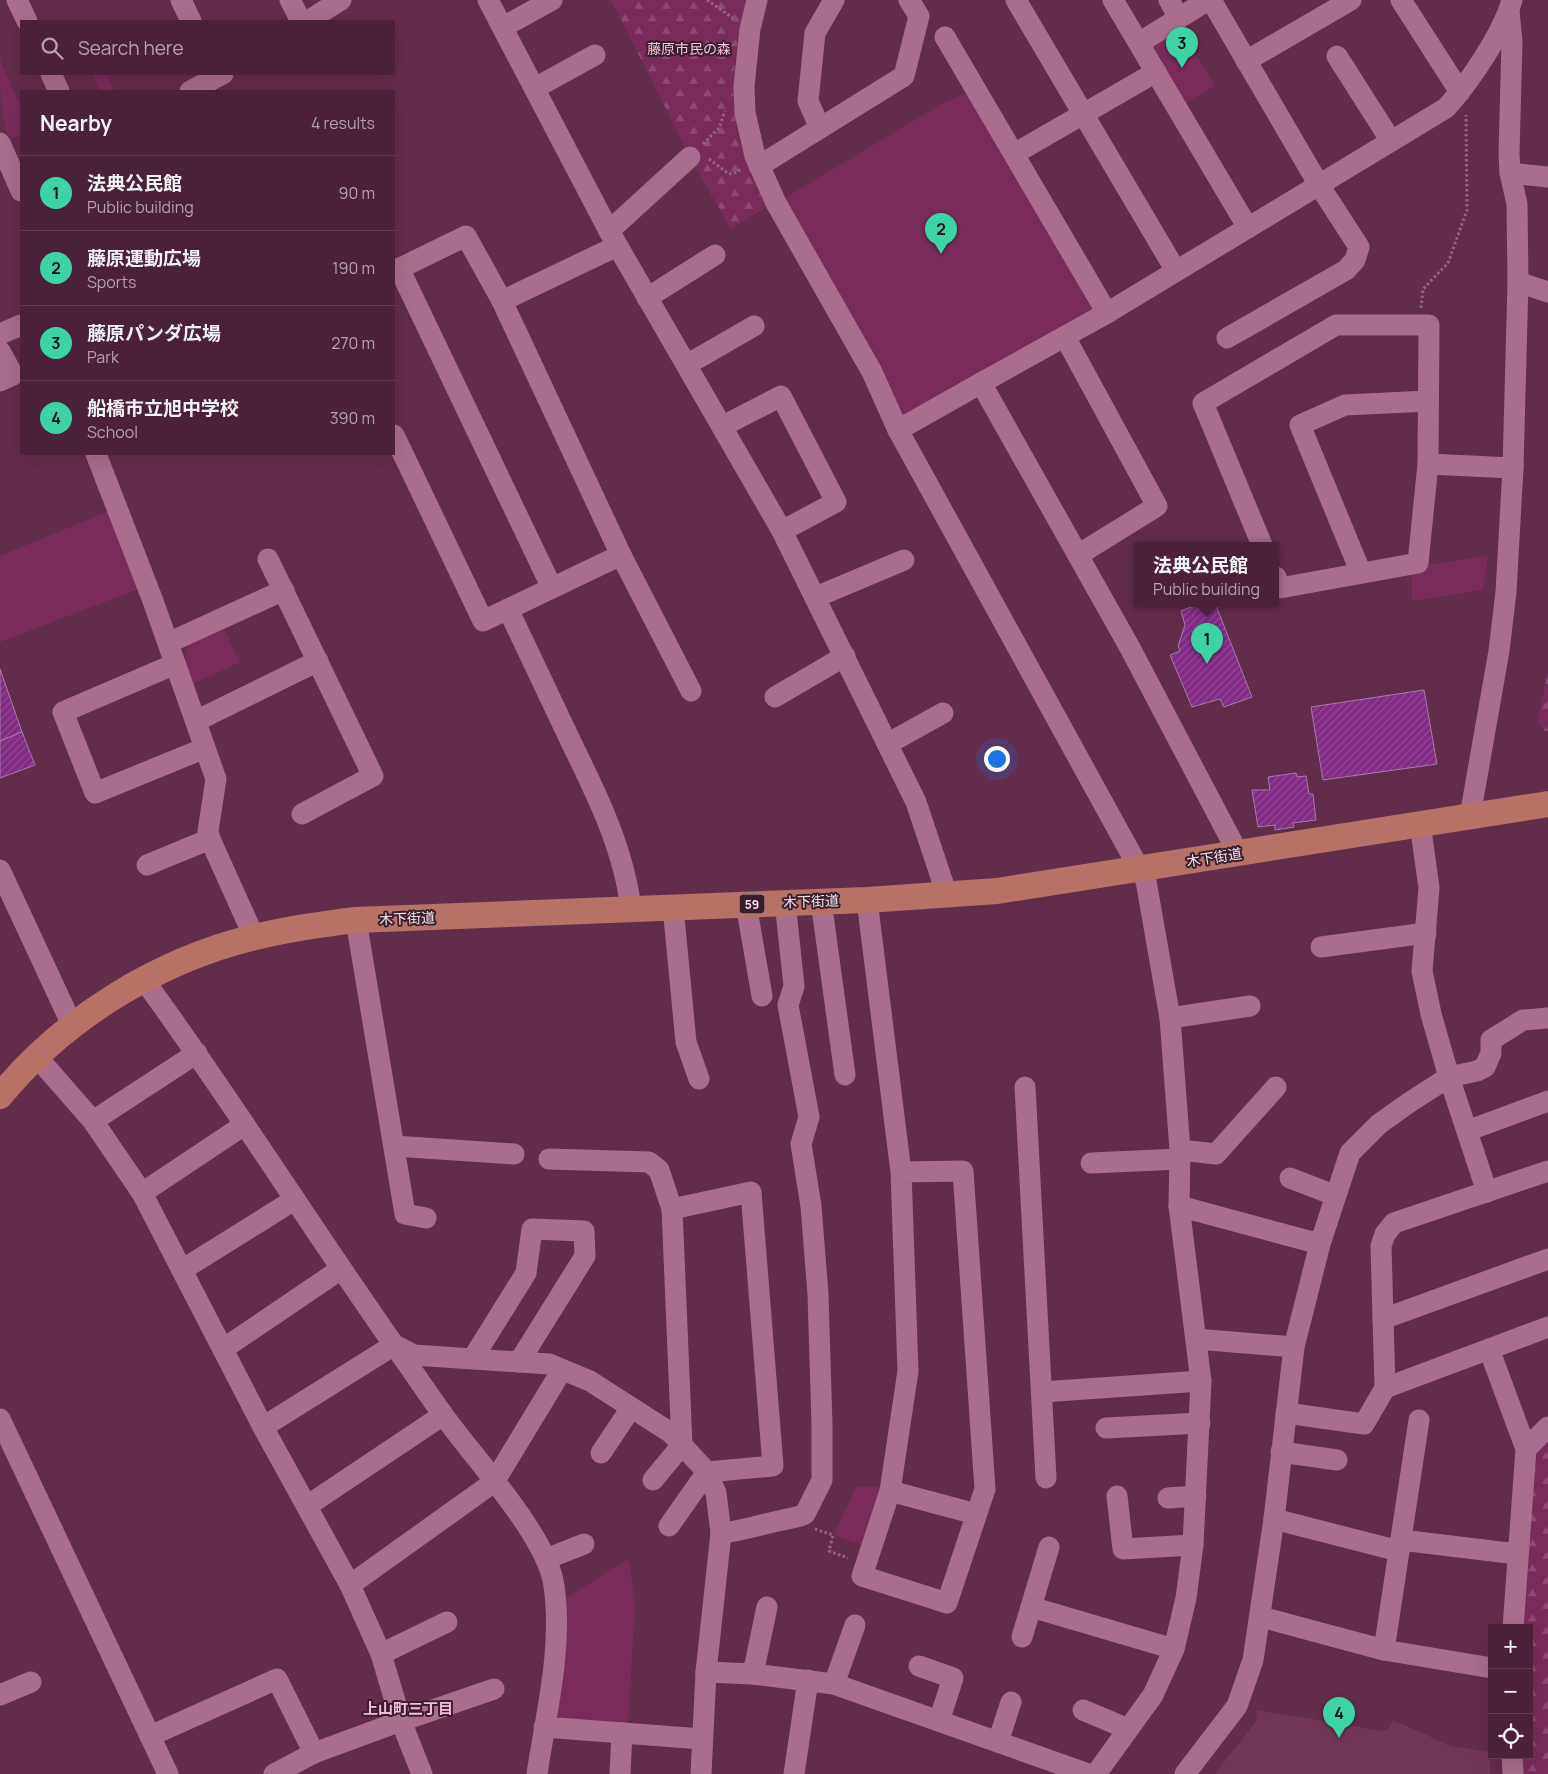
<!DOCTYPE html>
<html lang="en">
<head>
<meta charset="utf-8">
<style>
  :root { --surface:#4a2138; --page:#512940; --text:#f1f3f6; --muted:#b2a3ae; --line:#613e53; --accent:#3cd4a4 }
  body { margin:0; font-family:Manrope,"Noto Sans JP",sans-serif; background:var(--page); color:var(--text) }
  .controls { position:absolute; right:15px; bottom:15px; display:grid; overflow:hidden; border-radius:0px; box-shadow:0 5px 20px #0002 }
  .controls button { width:45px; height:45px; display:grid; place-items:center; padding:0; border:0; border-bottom:1px solid var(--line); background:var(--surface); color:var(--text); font:25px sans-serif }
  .you { position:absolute; left:996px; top:758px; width:18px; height:18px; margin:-12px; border:4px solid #fff; border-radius:50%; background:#1a73e8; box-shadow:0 0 0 8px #1a73e833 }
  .badge { display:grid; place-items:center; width:32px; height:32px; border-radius:50%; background:var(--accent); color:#111; font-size:16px; font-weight:700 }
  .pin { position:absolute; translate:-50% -41px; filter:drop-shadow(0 1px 2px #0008) }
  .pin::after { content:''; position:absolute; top:26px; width:18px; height:15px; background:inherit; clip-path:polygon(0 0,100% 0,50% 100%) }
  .popup { position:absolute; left:1134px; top:542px; width:145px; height:65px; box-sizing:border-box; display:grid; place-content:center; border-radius:0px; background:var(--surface); filter:drop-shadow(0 1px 4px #0005); font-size:16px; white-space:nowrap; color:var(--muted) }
  .popup b { font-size:19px; color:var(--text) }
  .popup::after { content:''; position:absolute; left:50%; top:100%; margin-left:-10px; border:10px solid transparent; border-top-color:var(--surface) }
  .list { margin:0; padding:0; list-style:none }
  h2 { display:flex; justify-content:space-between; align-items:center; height:65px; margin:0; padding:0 20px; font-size:21px }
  h2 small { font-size:16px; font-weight:400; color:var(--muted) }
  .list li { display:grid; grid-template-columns:32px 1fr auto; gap:15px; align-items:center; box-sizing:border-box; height:75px; padding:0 20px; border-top:1px solid var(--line) }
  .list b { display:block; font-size:19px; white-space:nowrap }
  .list p { margin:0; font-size:16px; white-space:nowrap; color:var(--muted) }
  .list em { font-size:16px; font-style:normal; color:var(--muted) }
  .icon { flex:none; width:28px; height:28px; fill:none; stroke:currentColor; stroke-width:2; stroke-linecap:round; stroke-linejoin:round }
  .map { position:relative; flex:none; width:1548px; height:1774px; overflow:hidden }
  .search { position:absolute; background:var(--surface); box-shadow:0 5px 20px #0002; left:20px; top:20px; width:375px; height:55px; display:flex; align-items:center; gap:12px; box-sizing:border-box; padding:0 18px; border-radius:0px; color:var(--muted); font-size:19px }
  .panel { position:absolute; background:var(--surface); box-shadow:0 5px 20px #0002; left:20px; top:90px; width:375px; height:365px; border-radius:0px }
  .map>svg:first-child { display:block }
  .built { fill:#733658 }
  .green { fill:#7a2b5a }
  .forest { fill:url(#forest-firs) }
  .building { fill:url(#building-hatch); stroke:#aa7aa9 }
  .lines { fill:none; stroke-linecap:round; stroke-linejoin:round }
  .path { stroke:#93677f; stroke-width:3; stroke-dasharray:2.5 2.5; stroke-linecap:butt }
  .minor { stroke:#aa6d8d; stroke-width:21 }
  .major { stroke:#b77167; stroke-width:26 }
  .labels { text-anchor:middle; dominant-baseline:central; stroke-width:4; stroke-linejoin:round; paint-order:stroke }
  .shield { fill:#391f2d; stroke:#c1aab6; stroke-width:1 }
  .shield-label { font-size:12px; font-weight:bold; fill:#fbe5f0 }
  .park-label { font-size:14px; fill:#fac0de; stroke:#391f2d }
  .street-label { font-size:14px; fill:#fbe5f0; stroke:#391f2d }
  .neighbourhood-label { font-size:15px; font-weight:bold; fill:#fdb9dc; stroke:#391f2d }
</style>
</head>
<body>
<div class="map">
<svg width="1548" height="1774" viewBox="0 0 1548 1774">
  <defs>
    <pattern id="forest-firs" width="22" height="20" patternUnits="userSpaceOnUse" patternTransform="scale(1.25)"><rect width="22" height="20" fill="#7a2b5a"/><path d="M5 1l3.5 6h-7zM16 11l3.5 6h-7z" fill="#8e4a72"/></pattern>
    <pattern id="building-hatch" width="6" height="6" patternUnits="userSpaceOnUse" patternTransform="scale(1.25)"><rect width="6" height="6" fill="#822a84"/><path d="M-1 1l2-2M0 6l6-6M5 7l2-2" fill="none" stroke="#954996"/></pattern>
  </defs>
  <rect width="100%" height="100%" fill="#632c4b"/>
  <path class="built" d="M 1257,1710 L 1383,1731 L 1390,1727 L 1393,1720 L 1451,1746 L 1490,1752 L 1490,1774 L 1215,1774 L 1256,1721 Z"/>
  <g class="green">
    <path d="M 1177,24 L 1215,86 L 1183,105 L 1150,50 L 1150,40 Z"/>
    <path d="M 0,60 L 21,107 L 21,135 L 11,139 C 0,126 0,81 0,60 Z"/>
    <path d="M 92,74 L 107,74 L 114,91 L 100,91 Z"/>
    <path d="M 970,91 L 1099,309 L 902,420 L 783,199 L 940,105 Z"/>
    <path d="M 111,510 L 139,589 L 0,642 L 0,556 Z"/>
    <path d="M 1488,556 L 1483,590 L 1412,601 L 1412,567 Z"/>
    <path d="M 223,627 L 240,662 L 193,684 L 184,659 L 189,644 Z"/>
    <path d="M 856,1487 L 886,1487 L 867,1546 L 834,1535 Z"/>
    <path d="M 629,1559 L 635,1605 L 628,1724 L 561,1719 L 552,1707 L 566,1598 Z"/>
  </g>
  <g class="forest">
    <path d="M 611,0 L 748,0 C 735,44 728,94 739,140 C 746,163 756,185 766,207 L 731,229 L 693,163 Z"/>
    <path d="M 1548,670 L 1548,731 L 1544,731 L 1538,721 Z"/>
    <path d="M 1548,1439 L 1548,1774 L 1521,1774 L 1519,1755 L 1529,1755 L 1529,1628 L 1520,1628 L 1531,1474 L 1540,1447 Z"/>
  </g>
  <g class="building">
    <path d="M 1201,603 L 1215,603 L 1252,697 L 1224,707 L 1220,699 L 1192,707 L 1170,655 L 1180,651 L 1178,646 L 1185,625 L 1181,611 Z"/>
    <path d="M 0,669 L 22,732 L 0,741 Z"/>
    <path d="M 1424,690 L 1437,764 L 1323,780 L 1311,707 Z"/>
    <path d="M 22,732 L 35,765 L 0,778 L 0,741 Z"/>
    <path d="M 1296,773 L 1297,777 L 1306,776 L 1309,794 L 1313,794 L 1316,820 L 1293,823 L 1294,827 L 1275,830 L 1275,825 L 1258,827 L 1252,790 L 1270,790 L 1268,777 Z"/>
  </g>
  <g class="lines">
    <g class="path">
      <path d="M 707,0 L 733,18"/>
      <path d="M 703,144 L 719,128 L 725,111"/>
      <path d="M 709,159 L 729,174 L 738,172 L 741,168"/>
      <path d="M 1421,308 L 1423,289 L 1448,263 L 1467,210 L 1466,115"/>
      <path d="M 815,1529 L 833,1535 L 829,1551 L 848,1558"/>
    </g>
    <g class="minor">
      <path d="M 17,0 L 27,21"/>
      <path d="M 181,0 L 191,21"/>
      <path d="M 290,0 L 301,21"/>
      <path d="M 488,0 L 609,231 L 782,531 L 916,802 L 947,895"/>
      <path d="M 757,0 L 750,29 L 744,86 L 745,113 L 755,156 L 776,203 L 872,372 L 898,430 L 1146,881 L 1170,1018 L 1180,1150 L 1179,1206 L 1201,1381 L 1193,1545 L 1186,1598 L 1174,1649 L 1153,1695 L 1096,1774"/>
      <path d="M 1016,0 L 1176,271"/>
      <path d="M 1113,0 L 1248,228"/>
      <path d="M 1169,0 L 1179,18"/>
      <path d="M 1211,0 L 1319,185 L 1359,247 L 1355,260 L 1346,270 L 1227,338"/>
      <path d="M 1401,0 L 1460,92"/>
      <path d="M 308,21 L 341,0"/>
      <path d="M 503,27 L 552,0"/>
      <path d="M 945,37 L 1107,313 L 1446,108 C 1469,83 1503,33 1512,0"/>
      <path d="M 1139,43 L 1208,0"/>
      <path d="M 1337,56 L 1391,141"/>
      <path d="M 1246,61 L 1351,0"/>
      <path d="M 51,74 L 59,91"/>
      <path d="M 535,88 L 595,55"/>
      <path d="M 190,91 L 223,74"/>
      <path d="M 820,128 L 808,101 L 815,33 L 834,0"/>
      <path d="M 0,143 L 21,191"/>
      <path d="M 1014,154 L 1156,72"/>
      <path d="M 759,166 L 904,76 L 919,16 L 909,0"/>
      <path d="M 1510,173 L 1548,177"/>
      <path d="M 609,231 L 690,157"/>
      <path d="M 399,268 L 552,588"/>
      <path d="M 394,271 L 466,236 L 502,301 L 621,555 L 483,621 L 394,435"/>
      <path d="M 1518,282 L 1548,292"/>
      <path d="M 647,298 L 715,255"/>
      <path d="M 502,301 L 617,246"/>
      <path d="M 0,334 L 21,325"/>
      <path d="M 1065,337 L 1157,506 L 1078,555"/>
      <path d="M 0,351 L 13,375 L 0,381"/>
      <path d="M 688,364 L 754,326"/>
      <path d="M 981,383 L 1107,313"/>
      <path d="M 723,426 L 781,396 L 836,502 L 782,531"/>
      <path d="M 898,430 L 981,383 L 1129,646 L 1238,853"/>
      <path d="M 96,454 L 153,601 L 216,779 L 208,831 L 210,839 L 254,937"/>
      <path d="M 1428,464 L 1513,468"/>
      <path d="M 1262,545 L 1203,403 L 1336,325 L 1429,325 L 1428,464 L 1418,563 L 1280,588 L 1276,577"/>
      <path d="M 621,555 L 691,691"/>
      <path d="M 268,559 L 373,776 L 302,814"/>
      <path d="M 1361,573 L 1300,425 L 1345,405 L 1428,401"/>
      <path d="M 816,597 L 904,560"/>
      <path d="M 508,609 C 529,654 551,699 572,744 C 598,797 624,850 631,909"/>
      <path d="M 168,643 L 284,590"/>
      <path d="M 175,664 L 63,712 L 95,793 L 205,748"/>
      <path d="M 775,697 L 845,656"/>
      <path d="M 196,721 L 318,661"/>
      <path d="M 889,743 L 943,713"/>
      <path d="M 1470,816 L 1499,651 L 1506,592 L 1513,468 L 1518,282 L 1517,204 L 1510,173 L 1509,154 L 1512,42 L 1509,11"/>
      <path d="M 1420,823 L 1429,888 L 1422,971 L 1431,1014 L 1449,1077 L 1487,1192"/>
      <path d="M 147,865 L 210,839"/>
      <path d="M 0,870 L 73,1027"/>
      <path d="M 867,900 L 901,1172 L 908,1371 L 890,1491 L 862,1576 L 947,1603 L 985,1489 L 963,1171 L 901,1172"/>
      <path d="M 821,901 L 845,1075"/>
      <path d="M 746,904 L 762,996"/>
      <path d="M 673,907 L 686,1042 L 699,1079"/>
      <path d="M 356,920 L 405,1214 L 426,1218"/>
      <path d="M 1321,947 L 1426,933"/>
      <path d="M 144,980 C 231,1099 309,1224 394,1345 L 414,1355 L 549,1364 L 590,1381 L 671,1433 L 707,1472 L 716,1493 L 721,1533 L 706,1672 L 701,1774"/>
      <path d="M 1170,1018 L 1250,1006"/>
      <path d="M 37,1057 L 93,1121 L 142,1193 L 263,1427 L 350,1585 L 381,1654 L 401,1721 L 314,1753 L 274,1774"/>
      <path d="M 1025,1087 L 1046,1478"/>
      <path d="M 93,1121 L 197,1053"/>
      <path d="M 1467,1131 L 1548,1101"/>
      <path d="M 394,1146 L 514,1154"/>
      <path d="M 1180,1150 L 1216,1154 L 1276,1087"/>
      <path d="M 549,1159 L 649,1162 L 659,1170 L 672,1209"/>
      <path d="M 1091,1163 L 1180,1159"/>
      <path d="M 1290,1178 L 1334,1195"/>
      <path d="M 142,1193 L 244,1125"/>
      <path d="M 1179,1206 L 1320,1244"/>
      <path d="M 182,1270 L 294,1200"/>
      <path d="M 1383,1319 L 1548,1259"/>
      <path d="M 1196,1339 L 1294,1347"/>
      <path d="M 223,1349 L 341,1269"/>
      <path d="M 1489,1349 L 1526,1449 L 1513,1628"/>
      <path d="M 473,1358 L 526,1273 L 532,1229 L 584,1231 L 585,1256 L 519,1362"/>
      <path d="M 1385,1388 L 1548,1327"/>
      <path d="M 1042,1392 L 1201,1381"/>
      <path d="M 1286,1413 L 1364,1424 L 1385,1388 L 1381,1246 L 1385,1234 L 1394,1223 L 1548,1171"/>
      <path d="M 0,1419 L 168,1774"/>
      <path d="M 263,1427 L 394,1345 C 411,1368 427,1393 444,1416 C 474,1458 548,1537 554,1586 C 563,1648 546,1713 537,1774"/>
      <path d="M 1106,1428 L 1200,1423"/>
      <path d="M 1526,1449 L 1548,1427"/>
      <path d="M 1281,1452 L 1337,1460"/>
      <path d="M 601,1453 L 631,1408"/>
      <path d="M 653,1480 L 682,1445 L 672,1209 L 751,1192 L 773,1466 L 707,1472 L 669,1526"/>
      <path d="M 890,1491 L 976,1514"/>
      <path d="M 1117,1496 L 1123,1549 L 1193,1545"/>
      <path d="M 1168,1498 L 1196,1496"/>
      <path d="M 307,1506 L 443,1415"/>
      <path d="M 1274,1519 L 1399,1551"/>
      <path d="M 721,1533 C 743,1531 762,1524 783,1520 C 791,1518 797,1518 805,1514 L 822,1480 L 822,1425 L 818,1294 L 811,1206 L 801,1144 L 809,1117 L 788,1005 L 794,986 L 785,902"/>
      <path d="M 1401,1540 L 1517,1554"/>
      <path d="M 546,1559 L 584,1544"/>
      <path d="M 350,1585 L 494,1482 L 562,1370"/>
      <path d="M 1031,1607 L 1174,1649"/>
      <path d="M 1261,1617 L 1384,1650 L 1492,1668"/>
      <path d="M 1022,1637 L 1049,1547"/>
      <path d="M 1384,1650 L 1419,1420"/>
      <path d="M 381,1654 L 447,1622"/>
      <path d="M 919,1666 L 953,1678 L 939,1721"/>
      <path d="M 706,1672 L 753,1674 L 834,1684 L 1088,1774"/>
      <path d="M 753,1674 L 767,1607"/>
      <path d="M 834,1684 L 855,1625"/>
      <path d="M 0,1695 L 31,1682"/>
      <path d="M 1083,1710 L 1128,1729"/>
      <path d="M 544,1727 L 702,1739"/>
      <path d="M 150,1736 L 277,1679 L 314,1753"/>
      <path d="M 998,1742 L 1011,1702"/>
      <path d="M 1512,1755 L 1513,1774"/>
      <path d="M 422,1774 L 401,1721 L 494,1689"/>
      <path d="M 620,1774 L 622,1733"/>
      <path d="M 794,1774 L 808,1680"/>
      <path d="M 1185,1774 L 1237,1706 L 1253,1660 L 1274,1519 L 1294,1347 L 1320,1244 L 1350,1153 L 1379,1124 L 1410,1102 L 1449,1077 L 1477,1071 L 1485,1067 L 1491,1053 L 1491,1040 L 1523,1020 L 1548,1018"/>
    </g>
    <path class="major" d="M 0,1096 C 63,1019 158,960 255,937 C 288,929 322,924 356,920 L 867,900 L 997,891 L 1548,804"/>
  </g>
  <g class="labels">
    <rect class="shield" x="739.5" y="894.5" width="25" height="19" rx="4"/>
    <g class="shield-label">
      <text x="752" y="904">59</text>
    </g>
    <g class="park-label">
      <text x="689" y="48">藤原市民の森</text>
    </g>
    <g class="street-label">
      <text transform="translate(1214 857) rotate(-9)">木下街道</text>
      <text transform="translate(811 901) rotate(-2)">木下街道</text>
      <text transform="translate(407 918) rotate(-2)">木下街道</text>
    </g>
    <g class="neighbourhood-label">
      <text x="408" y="1708">上山町三丁目</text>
    </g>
  </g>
</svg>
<div class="controls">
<button>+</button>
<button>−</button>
<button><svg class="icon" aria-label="locate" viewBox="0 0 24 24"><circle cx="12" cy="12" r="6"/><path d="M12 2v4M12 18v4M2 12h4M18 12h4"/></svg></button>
</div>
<div class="you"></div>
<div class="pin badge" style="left:1207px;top:664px">1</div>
<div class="popup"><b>法典公民館</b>Public building</div>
<div class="pin badge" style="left:941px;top:254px">2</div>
<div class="pin badge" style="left:1182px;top:68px">3</div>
<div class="pin badge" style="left:1339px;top:1738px">4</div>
<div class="search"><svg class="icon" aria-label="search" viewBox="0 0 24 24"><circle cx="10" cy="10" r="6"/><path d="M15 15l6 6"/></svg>Search here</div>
<section class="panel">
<h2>Nearby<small>4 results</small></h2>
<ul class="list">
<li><span class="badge">1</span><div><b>法典公民館</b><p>Public building</p></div><em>90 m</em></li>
<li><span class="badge">2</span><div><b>藤原運動広場</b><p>Sports</p></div><em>190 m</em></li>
<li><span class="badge">3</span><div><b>藤原パンダ広場</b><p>Park</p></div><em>270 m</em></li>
<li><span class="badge">4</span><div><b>船橋市立旭中学校</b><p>School</p></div><em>390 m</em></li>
</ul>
</section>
</div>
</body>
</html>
